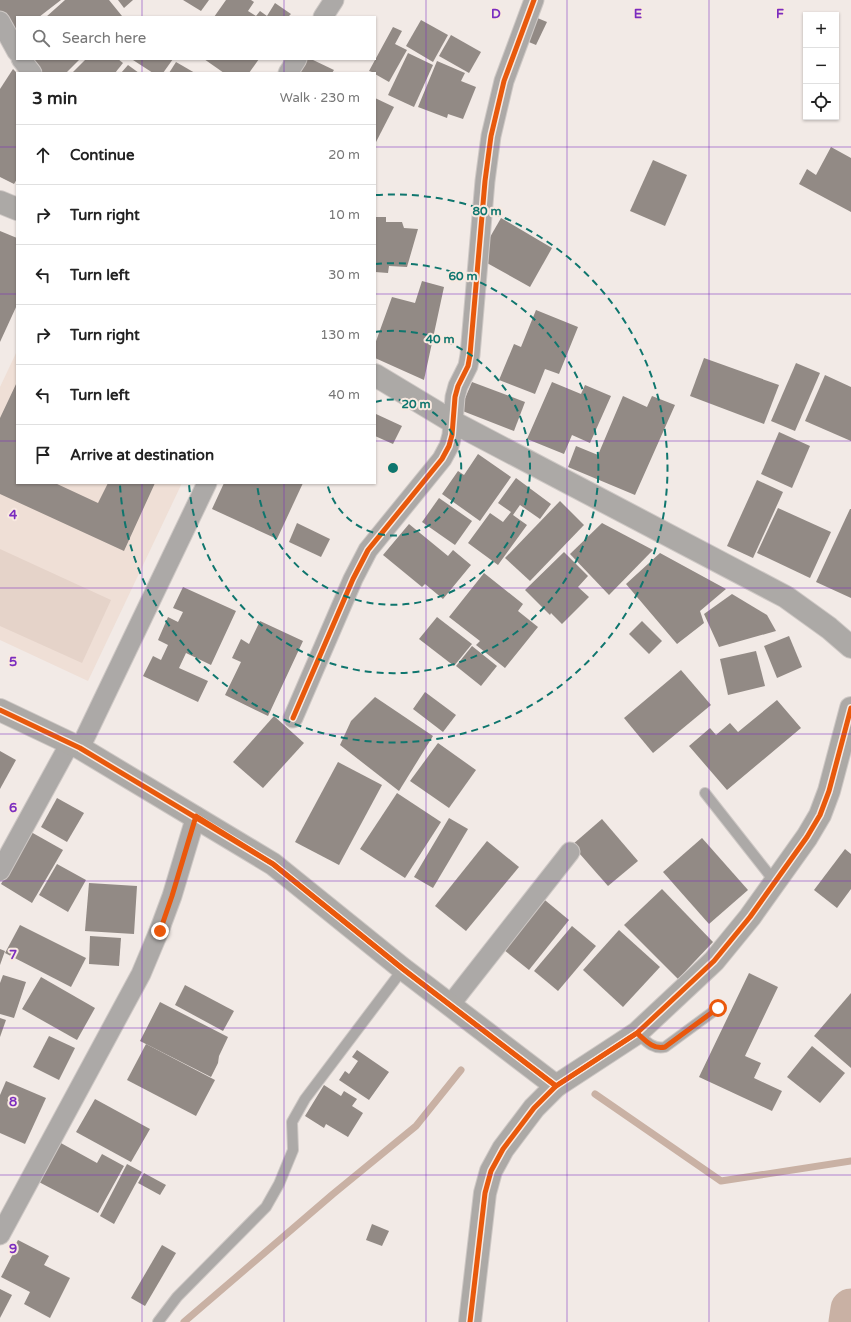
<!DOCTYPE html>
<html lang="en">
<head>
<meta charset="utf-8">
<style>
  :root { --surface:#fff; --page:#f2f2f2; --text:#222; --muted:#767676; --line:#e0e0e0 }
  body { margin:0; font-family:"Varela Round",sans-serif; background:var(--page); color:var(--text) }
  .controls { position:absolute; right:12px; top:12px; display:grid; overflow:hidden; border-radius:0px; box-shadow:0 1px 3px #0004 }
  .controls button { width:36px; height:36px; display:grid; place-items:center; padding:0; border:0; border-bottom:1px solid var(--line); background:var(--surface); color:var(--text); font:20px sans-serif }
  .stop { position:absolute; width:12px; height:12px; margin:-9px; border:3px solid #ea580c; border-radius:50%; background:#fff }
  .stop.end { background:#ea580c; border-color:#fff; box-shadow:0 1px 4px #0008 }
  .list { margin:0; padding:0; list-style:none }
  h2 { display:flex; justify-content:space-between; align-items:center; height:52px; margin:0; padding:0 16px; font-size:17px }
  h2 small { font-size:13px; font-weight:400; color:var(--muted) }
  .list li { display:grid; grid-template-columns:26px 1fr auto; gap:12px; align-items:center; box-sizing:border-box; height:60px; padding:0 16px; border-top:1px solid var(--line) }
  .list b { display:block; font-size:15px; white-space:nowrap }
  .list em { font-size:13px; font-style:normal; color:var(--muted) }
  .icon { flex:none; width:22px; height:22px; fill:none; stroke:currentColor; stroke-width:2; stroke-linecap:round; stroke-linejoin:round }
  .map { position:relative; flex:none; width:851px; height:1322px; overflow:hidden }
  .search { position:absolute; background:var(--surface); box-shadow:0 1px 3px #0004; left:16px; top:16px; width:360px; height:44px; display:flex; align-items:center; gap:10px; box-sizing:border-box; padding:0 14px; border-radius:0px; color:var(--muted); font-size:15px }
  .panel { position:absolute; background:var(--surface); box-shadow:0 1px 3px #0004; left:16px; top:72px; width:360px; height:412px; border-radius:0px }
  .map>svg:first-child { display:block }
  .built { fill:#efdfd6 }
  .green { fill:#e5d3c9 }
  .lines { fill:none; stroke-linecap:round; stroke-linejoin:round }
  .stream { stroke:#c9b1a4; stroke-width:7 }
  .river { stroke:#c9b1a4; stroke-width:41 }
  .building { fill:#928a85 }
  .lane-casing { stroke:#cec8c5; stroke-width:12 }
  .street-casing { stroke:#cec8c5; stroke-width:21 }
  .secondary-casing { stroke:#cec8c5; stroke-width:24 }
  .lane { stroke:#aca9a7; stroke-width:10 }
  .street { stroke:#aca9a7; stroke-width:19 }
  .secondary { stroke:#aca9a6; stroke-width:22 }
  .cycleway-casing { stroke:#f8e9e0; stroke-width:8 }
  .cycleway { stroke:#e8590c; stroke-width:5 }
  .route { stroke:#ea580c; stroke-width:5 }
  .grid { fill:none; stroke:#7b2cbf; stroke-width:1; stroke-opacity:0.55 }
  .ring { fill:none; stroke:#0f766e; stroke-width:2; stroke-dasharray:7 5 }
  .grid-label { font-size:13px; text-anchor:middle; font-weight:bold; fill:#7b2cbf; stroke:#f8e9e0; stroke-width:4; stroke-linejoin:round; paint-order:stroke }
  .centre { fill:#0f766e; stroke:#f8e9e0; stroke-width:2 }
  .ring-label { font-size:12px; text-anchor:middle; font-weight:bold; fill:#0f766e; stroke:#f8e9e0; stroke-width:4; stroke-linejoin:round; paint-order:stroke }
</style>
</head>
<body>
<div class="map">
<svg width="851" height="1322" viewBox="0 0 851 1322">
  <rect width="100%" height="100%" fill="#f2eae6"/>
  <path class="built" d="M 17,351 L 17,483 L 182,483 L 88,681 L 0,640 L 0,387 Z"/>
  <path class="green" d="M 0,549 L 111,600 L 82,663 L 0,626 Z"/>
  <g class="lines">
    <g class="stream">
      <path d="M 595,1094 L 721,1181 L 851,1161"/>
      <path d="M 184,1322 L 333,1194 L 416,1126 L 461,1070"/>
    </g>
    <path class="river" d="M 849,1322 L 851,1309"/>
  </g>
  <g class="building">
    <path d="M 0,0 L 61,0 L 39,17 L 17,17 L 17,34 L 0,16 Z"/>
    <path d="M 65,0 L 109,0 L 122,16 L 46,17 Z"/>
    <path d="M 118,0 L 133,0 L 124,8 Z"/>
    <path d="M 183,0 L 209,0 L 201,11 Z"/>
    <path d="M 226,0 L 251,0 L 254,2 L 248,11 L 256,16 L 260,11 L 267,16 L 275,3 L 291,14 L 288,17 L 214,17 Z"/>
    <path d="M 535,17 L 547,22 L 536,45 L 524,40 Z"/>
    <path d="M 421,20 L 448,35 L 433,62 L 406,46 Z"/>
    <path d="M 393,27 L 402,31 L 395,44 L 407,50 L 389,82 L 375,74 L 375,73 L 369,71 Z"/>
    <path d="M 451,35 L 481,52 L 469,73 L 439,56 Z"/>
    <path d="M 408,53 L 433,65 L 414,107 L 388,95 Z"/>
    <path d="M 31,59 L 80,59 L 66,73 L 42,73 Z"/>
    <path d="M 86,59 L 118,59 L 123,63 L 115,73 L 72,73 Z"/>
    <path d="M 134,59 L 173,59 L 163,73 L 153,73 L 133,60 Z"/>
    <path d="M 204,59 L 259,59 L 249,73 L 224,73 Z"/>
    <path d="M 302,59 L 311,59 L 334,70 L 332,73 L 295,73 Z"/>
    <path d="M 437,61 L 465,73 L 461,81 L 476,87 L 463,119 L 448,114 L 447,118 L 418,107 Z"/>
    <path d="M 176,62 L 195,73 L 169,73 Z"/>
    <path d="M 128,65 L 139,73 L 121,73 Z"/>
    <path d="M 13,69 L 17,73 L 17,179 L 14,184 L 0,177 L 0,89 Z"/>
    <path d="M 375,98 L 394,107 L 375,144 Z"/>
    <path d="M 831,147 L 851,158 L 851,212 L 799,184 L 807,169 L 816,175 Z"/>
    <path d="M 653,160 L 687,175 L 665,226 L 630,211 Z"/>
    <path d="M 375,217 L 386,217 L 386,222 L 402,222 L 404,228 L 418,229 L 407,267 L 389,266 L 388,273 L 375,272 Z"/>
    <path d="M 501,218 L 552,248 L 530,287 L 478,258 Z"/>
    <path d="M 0,231 L 17,238 L 17,305 L 0,342 Z"/>
    <path d="M 422,281 L 444,287 L 424,380 L 375,358 L 375,344 L 392,297 L 415,303 Z"/>
    <path d="M 536,310 L 578,327 L 559,374 L 545,369 L 535,394 L 499,380 L 514,344 L 521,347 Z"/>
    <path d="M 704,358 L 779,385 L 764,424 L 690,396 Z"/>
    <path d="M 796,363 L 820,373 L 795,431 L 771,421 Z"/>
    <path d="M 825,375 L 851,387 L 851,441 L 805,421 Z"/>
    <path d="M 17,382 L 17,483 L 55,483 L 98,503 L 108,483 L 155,483 L 124,551 L 0,494 L 0,418 Z"/>
    <path d="M 472,382 L 525,402 L 514,431 L 460,410 Z"/>
    <path d="M 552,382 L 581,394 L 585,385 L 611,396 L 590,443 L 572,435 L 564,454 L 527,439 Z"/>
    <path d="M 623,396 L 647,407 L 652,396 L 675,405 L 635,495 L 568,467 L 576,446 L 598,455 Z"/>
    <path d="M 376,414 L 402,426 L 393,444 L 375,436 Z"/>
    <path d="M 779,432 L 810,446 L 792,488 L 761,474 Z"/>
    <path d="M 478,454 L 511,477 L 480,521 L 442,494 L 458,471 L 464,475 Z"/>
    <path d="M 516,478 L 551,504 L 540,519 L 520,505 L 513,515 L 527,525 L 498,565 L 468,543 L 490,513 L 503,522 L 511,512 L 498,503 Z"/>
    <path d="M 757,480 L 783,492 L 753,558 L 727,546 Z"/>
    <path d="M 224,483 L 303,483 L 277,539 L 212,509 Z"/>
    <path d="M 439,498 L 472,521 L 455,545 L 422,522 Z"/>
    <path d="M 560,501 L 584,525 L 530,581 L 505,558 Z"/>
    <path d="M 778,508 L 831,532 L 810,578 L 757,553 Z"/>
    <path d="M 850,509 L 851,509 L 851,598 L 816,582 Z"/>
    <path d="M 297,523 L 330,539 L 321,557 L 289,542 Z"/>
    <path d="M 602,523 L 653,550 L 609,595 L 570,554 Z"/>
    <path d="M 409,524 L 448,556 L 453,550 L 471,565 L 443,599 L 425,584 L 422,587 L 383,555 Z"/>
    <path d="M 564,552 L 588,576 L 578,587 L 589,597 L 562,624 L 551,613 L 550,615 L 525,590 Z"/>
    <path d="M 660,553 L 726,589 L 700,611 L 704,623 L 677,644 L 626,584 Z"/>
    <path d="M 484,573 L 523,604 L 518,611 L 538,627 L 505,668 L 476,645 L 480,641 L 449,617 Z"/>
    <path d="M 183,587 L 236,611 L 211,665 L 186,653 L 179,668 L 208,681 L 198,702 L 143,676 L 153,656 L 161,660 L 168,645 L 158,640 L 168,617 L 178,622 L 183,612 L 173,608 Z"/>
    <path d="M 732,594 L 767,615 L 776,631 L 719,647 L 704,614 Z"/>
    <path d="M 437,617 L 472,644 L 454,666 L 419,639 Z"/>
    <path d="M 260,621 L 303,641 L 268,716 L 225,695 L 241,662 L 232,658 L 241,639 L 249,644 Z"/>
    <path d="M 642,621 L 662,641 L 649,654 L 629,634 Z"/>
    <path d="M 789,636 L 802,667 L 777,678 L 764,646 Z"/>
    <path d="M 472,646 L 497,666 L 481,686 L 456,666 Z"/>
    <path d="M 756,651 L 765,686 L 728,695 L 720,659 Z"/>
    <path d="M 681,670 L 711,705 L 653,753 L 624,718 Z"/>
    <path d="M 425,692 L 456,715 L 443,732 L 413,709 Z"/>
    <path d="M 375,697 L 433,736 L 399,791 L 340,745 L 351,721 Z"/>
    <path d="M 777,700 L 801,728 L 727,790 L 689,746 L 710,728 L 716,735 L 730,723 L 738,732 Z"/>
    <path d="M 274,716 L 304,743 L 263,788 L 233,762 Z"/>
    <path d="M 438,743 L 476,770 L 449,808 L 410,781 Z"/>
    <path d="M 0,751 L 16,760 L 0,789 Z"/>
    <path d="M 338,762 L 382,785 L 339,865 L 295,842 Z"/>
    <path d="M 397,793 L 441,822 L 405,878 L 360,849 Z"/>
    <path d="M 57,798 L 84,813 L 67,842 L 41,827 Z"/>
    <path d="M 449,818 L 468,829 L 433,888 L 414,877 Z"/>
    <path d="M 602,819 L 638,861 L 608,886 L 572,845 Z"/>
    <path d="M 31,832 L 63,850 L 32,903 L 1,884 Z"/>
    <path d="M 702,838 L 748,890 L 709,924 L 663,872 Z"/>
    <path d="M 487,841 L 519,867 L 466,931 L 435,906 Z"/>
    <path d="M 845,849 L 851,854 L 851,889 L 837,908 L 814,890 Z"/>
    <path d="M 57,864 L 86,880 L 68,912 L 39,895 Z"/>
    <path d="M 89,883 L 137,886 L 134,934 L 85,931 Z"/>
    <path d="M 662,889 L 713,942 L 678,979 L 624,925 Z"/>
    <path d="M 540,896 L 569,920 L 529,970 L 499,946 Z"/>
    <path d="M 20,925 L 86,958 L 71,987 L 5,953 Z"/>
    <path d="M 572,926 L 596,946 L 558,991 L 534,971 Z"/>
    <path d="M 619,930 L 660,967 L 623,1007 L 583,970 Z"/>
    <path d="M 90,936 L 121,938 L 119,966 L 89,964 Z"/>
    <path d="M 0,949 L 5,951 L 0,965 Z"/>
    <path d="M 749,973 L 778,987 L 745,1056 L 761,1063 L 754,1078 L 782,1091 L 772,1111 L 699,1077 Z"/>
    <path d="M 3,975 L 26,982 L 14,1018 L 0,1014 L 0,983 Z"/>
    <path d="M 41,977 L 95,1008 L 77,1040 L 22,1009 Z"/>
    <path d="M 185,985 L 234,1011 L 223,1031 L 175,1005 Z"/>
    <path d="M 851,993 L 851,1068 L 814,1036 Z"/>
    <path d="M 160,1002 L 228,1037 L 219,1056 L 218,1063 L 211,1077 L 140,1041 Z"/>
    <path d="M 0,1018 L 6,1020 L 0,1037 Z"/>
    <path d="M 49,1036 L 75,1048 L 59,1080 L 33,1067 Z"/>
    <path d="M 146,1044 L 215,1080 L 196,1116 L 127,1080 Z"/>
    <path d="M 812,1046 L 845,1073 L 820,1103 L 787,1077 Z"/>
    <path d="M 357,1050 L 389,1072 L 369,1100 L 339,1080 L 345,1071 L 349,1074 L 358,1061 L 352,1057 Z"/>
    <path d="M 6,1081 L 46,1098 L 25,1144 L 0,1133 L 0,1095 Z"/>
    <path d="M 324,1085 L 341,1096 L 344,1091 L 357,1099 L 352,1106 L 363,1113 L 348,1137 L 326,1124 L 324,1128 L 305,1116 Z"/>
    <path d="M 95,1099 L 150,1129 L 131,1162 L 76,1132 Z"/>
    <path d="M 59,1142 L 97,1163 L 102,1154 L 124,1166 L 98,1213 L 37,1181 Z"/>
    <path d="M 127,1164 L 142,1172 L 114,1224 L 100,1216 Z"/>
    <path d="M 144,1173 L 166,1185 L 160,1195 L 138,1183 Z"/>
    <path d="M 372,1224 L 389,1231 L 382,1246 L 366,1240 Z"/>
    <path d="M 18,1240 L 49,1256 L 44,1265 L 70,1278 L 50,1318 L 24,1304 L 30,1292 L 1,1277 L 15,1250 L 13,1249 Z"/>
    <path d="M 162,1245 L 176,1253 L 145,1306 L 131,1298 Z"/>
    <path d="M 0,1289 L 12,1295 L 0,1318 Z"/>
  </g>
  <g class="lines">
    <defs>
      <g id="lane">
        <path d="M 705,793 L 775,882"/>
        <path d="M 637,1033 C 645,1040 653,1050 665,1047 L 718,1008"/>
        <path d="M 158,1322 L 177,1297 L 266,1207 L 279,1184 L 293,1150 L 292,1122 L 305,1099 L 403,969"/>
      </g>
      <g id="street">
        <path d="M 323,17 L 334,0"/>
        <path d="M 0,21 L 17,52"/>
        <path d="M 21,59 L 32,73"/>
        <path d="M 288,73 L 297,59"/>
        <path d="M 293,718 L 353,579 L 368,550 L 442,459 L 449,446 L 452,435 L 455,397 L 458,386 L 468,366 L 470,355 L 485,181 L 491,136 L 504,81 L 534,0"/>
        <path d="M 80,748 L 207,483"/>
        <path d="M 0,871 L 70,743"/>
        <path d="M 450,1005 L 570,852"/>
        <path d="M 0,1235 L 141,974 L 159,931 L 172,896 L 196,816"/>
      </g>
      <g id="secondary">
        <path d="M 0,202 L 17,209"/>
        <path d="M 375,375 L 453,422 L 786,597 L 829,628 L 851,647"/>
        <path d="M 0,710 L 80,748 L 273,864 L 403,969 L 556,1086"/>
        <path d="M 470,1322 L 485,1193 L 491,1171 L 503,1149 L 534,1108 L 556,1086 L 637,1033 L 714,961 L 750,917 L 807,837 L 820,815 L 829,791 L 851,708"/>
      </g>
    </defs>
    <use href="#lane" class="lane-casing"/>
    <use href="#street" class="street-casing"/>
    <use href="#secondary" class="secondary-casing"/>
    <use href="#lane" class="lane"/>
    <use href="#street" class="street"/>
    <use href="#secondary" class="secondary"/>
    <defs>
      <g id="cycleway">
        <path d="M 0,710 L 80,748 L 273,864 L 403,969 L 556,1086"/>
        <path d="M 293,718 L 353,579 L 368,550 L 442,459 L 449,446 L 452,435 L 455,397 L 458,386 L 468,366 L 470,355 L 485,181 L 491,136 L 504,81 L 534,0"/>
        <path d="M 470,1322 L 485,1193 L 491,1171 L 503,1149 L 534,1108 L 556,1086 L 637,1033 L 714,961 L 750,917 L 807,837 L 820,815 L 829,791 L 851,708"/>
      </g>
    </defs>
    <use href="#cycleway" class="cycleway-casing"/>
    <use href="#cycleway" class="cycleway"/>
  </g>
  <g class="lines">
    <path class="route" d="M 160,931 L 172,896 L 196,816 L 273,864 L 403,969 L 556,1086 L 637,1033 C 645,1040 653,1050 665,1047 L 718,1008"/>
  </g>
  <path class="grid" d="M 142,0 L 142,17M 284,0 L 284,17M 426,0 L 426,1322M 567,0 L 567,1322M 709,0 L 709,1322M 142,59 L 142,73M 284,59 L 284,73M 0,147 L 17,147M 375,147 L 851,147M 0,294 L 17,294M 375,294 L 851,294M 0,441 L 17,441M 375,441 L 851,441M 142,483 L 142,1322M 284,483 L 284,1322M 0,588 L 851,588M 0,734 L 851,734M 0,881 L 851,881M 0,1028 L 851,1028M 0,1175 L 851,1175"/>
  <g class="ring">
    <path d="M375 402A68 68 0 1 1 327 483"/>
    <path d="M375 332A137 137 0 1 1 257 484"/>
    <path d="M375 264A205 205 0 1 1 189 484"/>
    <path d="M376 195A274 274 0 1 1 120 485"/>
  </g>
  <g class="grid-label">
    <text x="496" y="18">D</text>
    <text x="638" y="18">E</text>
    <text x="780" y="18">F</text>
    <text x="13" y="519">4</text>
    <text x="13" y="666">5</text>
    <text x="13" y="812">6</text>
    <text x="13" y="959">7</text>
    <text x="13" y="1106">8</text>
    <text x="13" y="1253">9</text>
  </g>
  <circle cx="393" cy="468" r="6" class="centre"/>
  <g class="ring-label">
    <text x="487" y="215">80 m</text>
    <text x="463" y="280">60 m</text>
    <text x="440" y="343">40 m</text>
    <text x="416" y="408">20 m</text>
  </g>
</svg>
<div class="controls">
<button>+</button>
<button>−</button>
<button><svg class="icon" aria-label="locate" viewBox="0 0 24 24"><circle cx="12" cy="12" r="6"/><path d="M12 2v4M12 18v4M2 12h4M18 12h4"/></svg></button>
</div>
<div class="stop" style="left:718px;top:1008px"></div>
<div class="stop end" style="left:160px;top:931px"></div>
<div class="search"><svg class="icon" aria-label="search" viewBox="0 0 24 24"><circle cx="10" cy="10" r="6"/><path d="M15 15l6 6"/></svg>Search here</div>
<section class="panel">
<h2>3 min<small>Walk · 230 m</small></h2>
<ul class="list">
<li><svg class="icon" aria-label="ahead" viewBox="0 0 24 24"><path d="M12 20V5M6 11l6-6 6 6"/></svg><div><b>Continue</b></div><em>20 m</em></li>
<li><svg class="icon" aria-label="right" viewBox="0 0 24 24"><path d="M7 20v-9h11M14 6l5 5-5 5"/></svg><div><b>Turn right</b></div><em>10 m</em></li>
<li><svg class="icon" aria-label="left" viewBox="0 0 24 24"><path d="M17 20v-9H6M10 6l-5 5 5 5"/></svg><div><b>Turn left</b></div><em>30 m</em></li>
<li><svg class="icon" aria-label="right" viewBox="0 0 24 24"><path d="M7 20v-9h11M14 6l5 5-5 5"/></svg><div><b>Turn right</b></div><em>130 m</em></li>
<li><svg class="icon" aria-label="left" viewBox="0 0 24 24"><path d="M17 20v-9H6M10 6l-5 5 5 5"/></svg><div><b>Turn left</b></div><em>40 m</em></li>
<li><svg class="icon" aria-label="arrive" viewBox="0 0 24 24"><path d="M6 21V4h12l-3 4 3 4H6"/></svg><div><b>Arrive at destination</b></div></li>
</ul>
</section>
</div>
</body>
</html>
